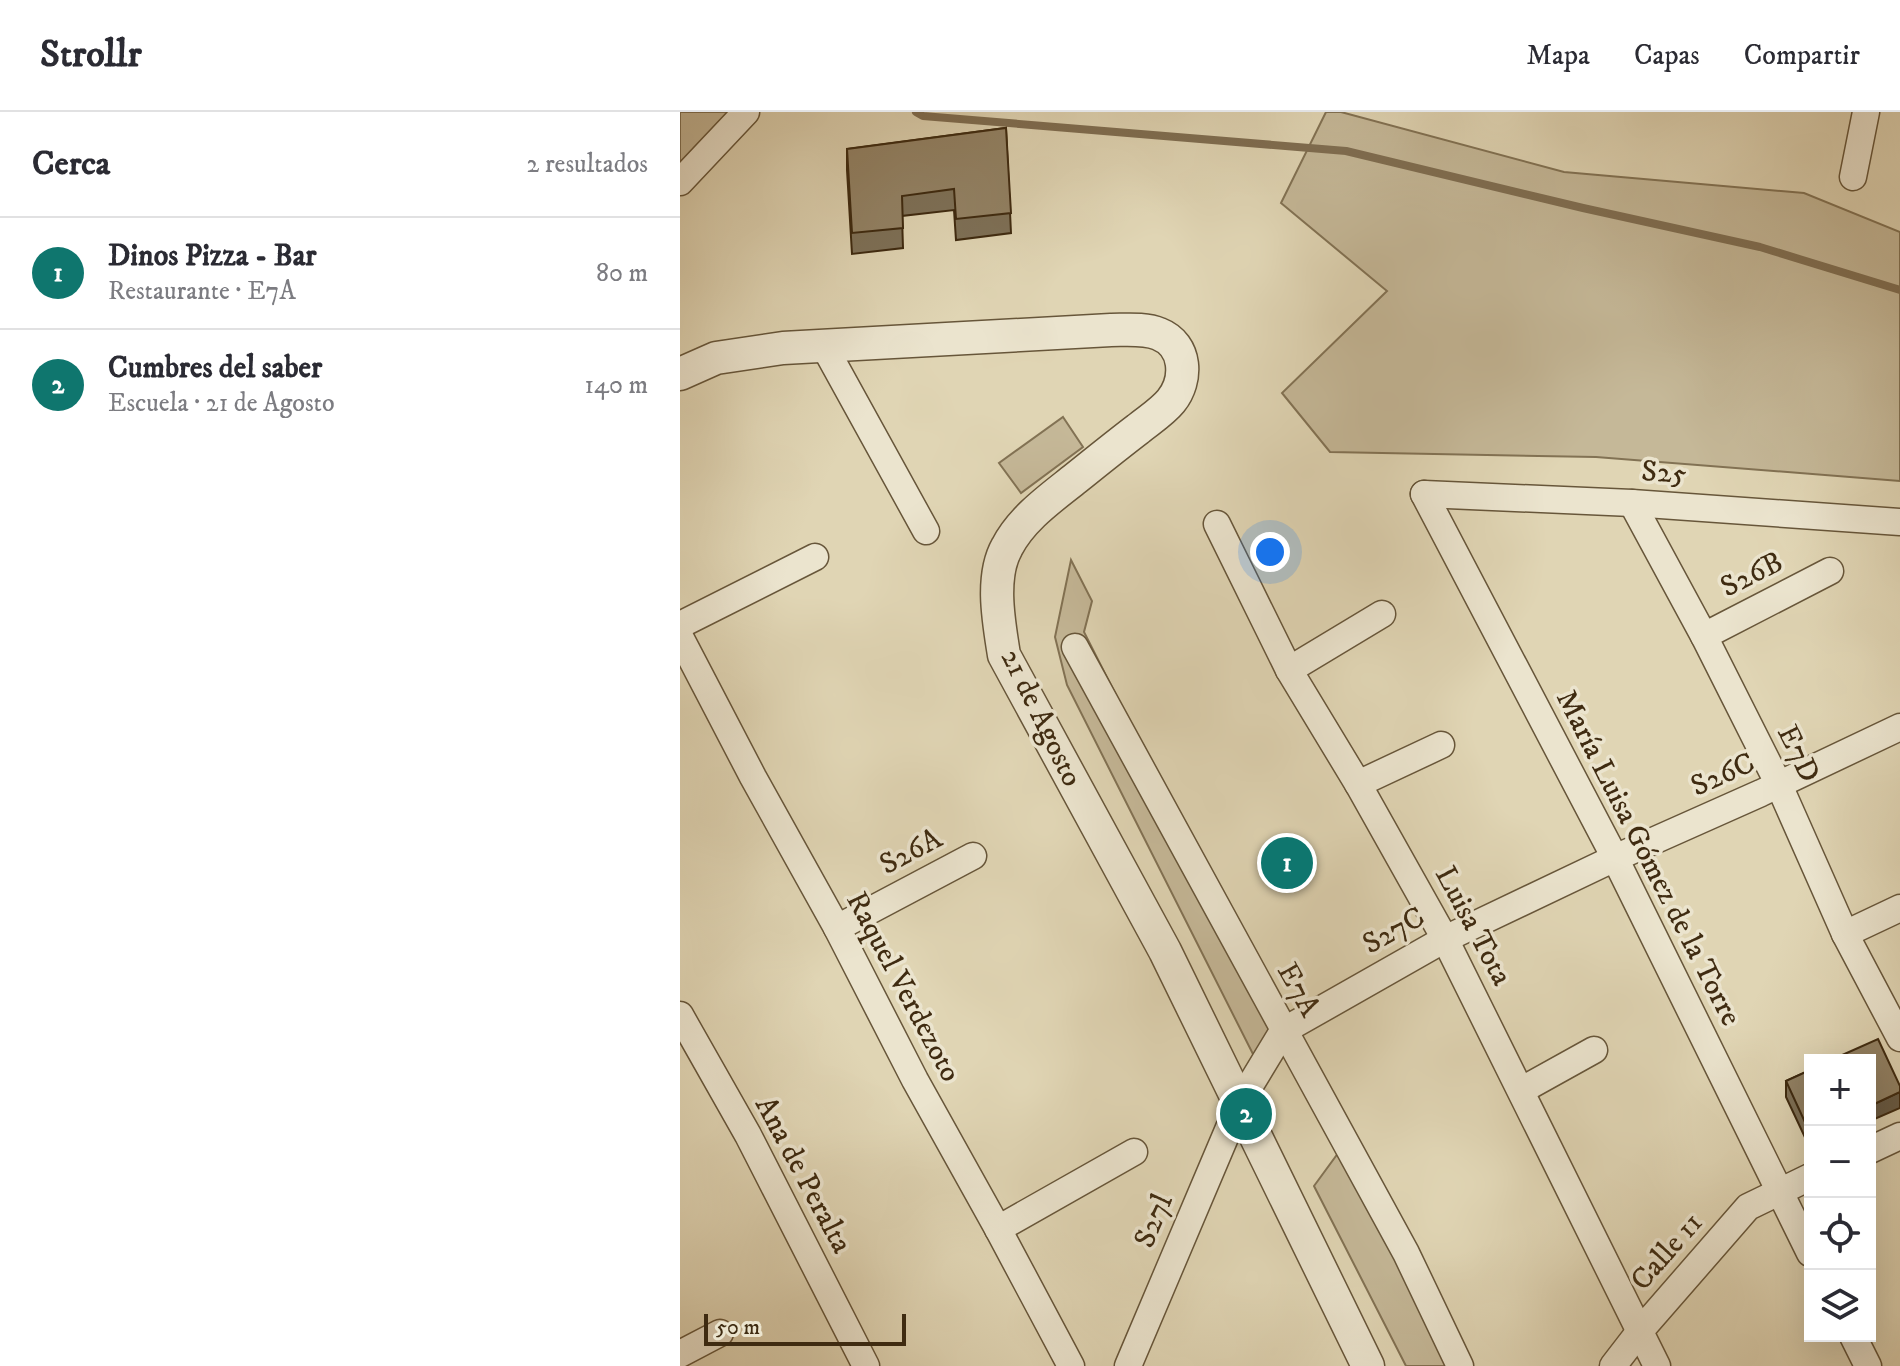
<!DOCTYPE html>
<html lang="es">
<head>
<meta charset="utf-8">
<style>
  :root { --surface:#fff; --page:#f7f7f7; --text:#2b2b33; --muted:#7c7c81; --line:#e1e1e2; --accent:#0f766e }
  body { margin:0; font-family:"IM FELL DW Pica",serif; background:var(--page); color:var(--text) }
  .controls { position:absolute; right:24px; bottom:24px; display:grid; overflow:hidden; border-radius:0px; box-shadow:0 8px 32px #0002 }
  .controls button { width:72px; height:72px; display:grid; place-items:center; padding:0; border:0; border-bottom:2px solid var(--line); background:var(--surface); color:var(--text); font:40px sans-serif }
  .scale { position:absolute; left:24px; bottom:20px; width:202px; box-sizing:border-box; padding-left:8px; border:4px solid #3f2b11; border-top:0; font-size:22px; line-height:28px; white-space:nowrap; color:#3f2b11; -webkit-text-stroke:6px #ebe4ce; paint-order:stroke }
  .you { position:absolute; left:590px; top:440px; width:28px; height:28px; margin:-20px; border:6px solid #fff; border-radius:50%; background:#1a73e8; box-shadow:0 0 0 12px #1a73e833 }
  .badge { display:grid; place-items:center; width:52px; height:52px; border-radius:50%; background:var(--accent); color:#fff; font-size:26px; font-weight:700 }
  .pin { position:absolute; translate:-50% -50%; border:4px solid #fff; box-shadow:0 2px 8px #0006 }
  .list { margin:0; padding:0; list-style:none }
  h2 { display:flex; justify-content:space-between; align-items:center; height:104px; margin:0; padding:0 32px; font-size:34px }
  h2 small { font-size:26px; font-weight:400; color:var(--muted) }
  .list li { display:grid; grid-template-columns:52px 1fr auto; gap:24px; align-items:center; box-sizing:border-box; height:112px; padding:0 32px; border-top:2px solid var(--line) }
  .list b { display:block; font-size:30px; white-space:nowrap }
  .list p { margin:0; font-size:26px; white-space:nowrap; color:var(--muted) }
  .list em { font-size:26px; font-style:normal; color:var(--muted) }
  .icon { flex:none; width:44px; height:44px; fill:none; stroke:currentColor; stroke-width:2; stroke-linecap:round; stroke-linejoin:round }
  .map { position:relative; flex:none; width:1220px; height:1254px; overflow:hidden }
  header { display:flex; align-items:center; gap:48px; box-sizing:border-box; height:112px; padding:0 40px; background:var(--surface); border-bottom:2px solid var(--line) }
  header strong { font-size:38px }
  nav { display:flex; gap:44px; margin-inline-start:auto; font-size:28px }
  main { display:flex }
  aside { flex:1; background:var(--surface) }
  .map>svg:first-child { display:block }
  .green { fill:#c5b898; stroke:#827254; stroke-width:2 }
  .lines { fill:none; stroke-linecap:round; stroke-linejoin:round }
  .stream { stroke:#7f6e52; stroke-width:8 }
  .minor-casing { stroke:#67563a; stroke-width:29 }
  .tertiary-casing { stroke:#67563a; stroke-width:35 }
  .minor { stroke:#ebe4ce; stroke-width:26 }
  .tertiary { stroke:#ebe4ce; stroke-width:32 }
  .wall { fill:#7e7158; stroke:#3f2b11; stroke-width:2 }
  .shaded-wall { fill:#675c47; stroke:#3f2b11; stroke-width:2 }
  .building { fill:#938366; stroke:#3f2b11; stroke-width:2 }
  .labels { text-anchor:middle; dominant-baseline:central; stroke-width:7; stroke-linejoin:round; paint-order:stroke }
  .street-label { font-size:30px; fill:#3f2b11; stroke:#ebe4ce }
</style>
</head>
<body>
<header>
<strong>Strollr</strong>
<nav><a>Mapa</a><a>Capas</a><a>Compartir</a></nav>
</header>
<main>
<aside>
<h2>Cerca<small>2 resultados</small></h2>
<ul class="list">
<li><span class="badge">1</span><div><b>Dinos Pizza - Bar</b><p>Restaurante · E7A</p></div><em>80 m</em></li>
<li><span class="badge">2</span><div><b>Cumbres del saber</b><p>Escuela · 21 de Agosto</p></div><em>140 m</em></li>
</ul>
</aside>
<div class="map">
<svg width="1220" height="1254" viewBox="0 0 1220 1254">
  <rect width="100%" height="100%" fill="#e0d5b4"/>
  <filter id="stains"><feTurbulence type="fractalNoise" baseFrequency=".0025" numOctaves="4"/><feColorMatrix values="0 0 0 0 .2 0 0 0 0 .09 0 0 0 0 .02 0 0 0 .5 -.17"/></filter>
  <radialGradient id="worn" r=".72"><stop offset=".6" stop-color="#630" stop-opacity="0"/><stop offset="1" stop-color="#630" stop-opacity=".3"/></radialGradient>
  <g class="green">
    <path d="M 0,0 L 48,0 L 0,53 Z"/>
    <path d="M 646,0 L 661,0 L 884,60 L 1124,81 L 1220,120 L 1220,369 L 916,345 L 650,340 L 602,281 L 707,179 L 601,91 Z"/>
    <path d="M 383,305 L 403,335 L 341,381 L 319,351 Z"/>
    <path d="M 391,448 L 412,489 L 404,520 L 600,907 L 582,960 L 387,573 L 375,525 Z"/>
    <path d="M 667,1029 L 776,1254 L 726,1254 L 634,1074 Z"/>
  </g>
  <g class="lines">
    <path class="stream" d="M 236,0 L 243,4 L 666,39 L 903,96 L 1080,135 L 1220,178"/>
    <defs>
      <g id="minor">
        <path d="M 1173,65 L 1186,0"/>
        <path d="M 0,70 L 66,0"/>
        <path d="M 144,234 L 246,419"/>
        <path d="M 744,382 L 935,746 L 1130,1141"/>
        <path d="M 744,382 L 952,391 L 1220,410"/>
        <path d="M 952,391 L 1024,524 L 1099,673 L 1165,822 L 1220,926"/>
        <path d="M 537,412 L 609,558 L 678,672 L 765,827 L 977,1254"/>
        <path d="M 0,513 L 135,445"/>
        <path d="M 1024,524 L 1150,459"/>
        <path d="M 0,525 L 73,665 L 157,816 L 235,968 L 318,1117 L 391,1254"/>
        <path d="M 395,535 L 726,1141 L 780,1254"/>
        <path d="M 609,558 L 702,502"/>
        <path d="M 678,672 L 761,633"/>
        <path d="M 157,816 L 293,744"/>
        <path d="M 1165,822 L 1220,796"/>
        <path d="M 0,903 L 68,1023 L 186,1254"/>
        <path d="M 842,978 L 914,938"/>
        <path d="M 1190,1038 L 1220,1024"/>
        <path d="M 318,1117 L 454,1040"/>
        <path d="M 1173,1224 L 1188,1254"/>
        <path d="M 0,1242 L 40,1221"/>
        <path d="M 448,1254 L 560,990 L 603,919 L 765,827 L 935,746 L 1081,681 L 1220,615"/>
        <path d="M 933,1254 L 960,1219 L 1068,1095 L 1130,1065"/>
      </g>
      <path id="tertiary" d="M 0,262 L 36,246 L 103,236 L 431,218 C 446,218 465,216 479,222 C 507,233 508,268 491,289 C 482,300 469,308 458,317 C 437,333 416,350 396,366 C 371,386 342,406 327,435 C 310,465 319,511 324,543 L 485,839 L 688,1254"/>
    </defs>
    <use href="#minor" class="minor-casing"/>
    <use href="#tertiary" class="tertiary-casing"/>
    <use href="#minor" class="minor"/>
    <use href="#tertiary" class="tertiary"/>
  </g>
  <g class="wall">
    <path d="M 326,16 L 331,121 L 276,128 L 274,98 L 222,104 L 223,136 L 172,142 L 167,58 L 167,37 Z"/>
    <path d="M 1130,958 L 1130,1036 L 1106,985 L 1106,969 Z"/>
  </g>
  <path class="shaded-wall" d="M 1220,980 L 1220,996 L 1190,1009 L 1190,994 Z"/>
  <g class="building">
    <path d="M 326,16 L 331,101 L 276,107 L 274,77 L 222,84 L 223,116 L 172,121 L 167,37 Z"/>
    <path d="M 1198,927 L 1220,974 L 1220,980 L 1190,994 L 1190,948 L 1151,948 Z"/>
    <path d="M 1130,958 L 1130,1021 L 1106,969 Z"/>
  </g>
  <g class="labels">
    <g class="street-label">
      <text transform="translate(984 361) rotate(4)">S25</text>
      <text transform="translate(1072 463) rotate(-27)">S26B</text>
      <text transform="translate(361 606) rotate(64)">21 de Agosto</text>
      <text transform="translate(1118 642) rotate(64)">E7D</text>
      <text transform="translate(1043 663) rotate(-24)">S26C</text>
      <text transform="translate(231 740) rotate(-28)">S26A</text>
      <text transform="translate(968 746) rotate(63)">María Luisa Gómez de la Torre</text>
      <text transform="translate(793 814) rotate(62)">Luisa Tota</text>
      <text transform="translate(714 819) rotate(-29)">S27C</text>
      <text transform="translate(223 875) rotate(62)">Raquel Verdezoto</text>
      <text transform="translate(618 878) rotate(61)">E7A</text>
      <text transform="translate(123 1063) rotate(62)">Ana de Peralta</text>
      <text transform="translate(474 1109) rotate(-67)">S27l</text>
      <text transform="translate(987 1140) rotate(-49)">Calle 11</text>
    </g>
  </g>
  <rect width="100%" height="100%" filter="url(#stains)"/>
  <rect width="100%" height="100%" fill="url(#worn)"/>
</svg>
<div class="controls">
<button>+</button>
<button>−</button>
<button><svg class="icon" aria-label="locate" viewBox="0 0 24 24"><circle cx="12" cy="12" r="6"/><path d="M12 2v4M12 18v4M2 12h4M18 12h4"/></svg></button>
<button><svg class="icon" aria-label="layers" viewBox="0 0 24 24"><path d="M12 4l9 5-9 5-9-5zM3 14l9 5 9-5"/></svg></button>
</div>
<div class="scale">50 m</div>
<div class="you"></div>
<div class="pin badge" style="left:607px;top:751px">1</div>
<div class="pin badge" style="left:566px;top:1002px">2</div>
</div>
</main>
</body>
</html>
